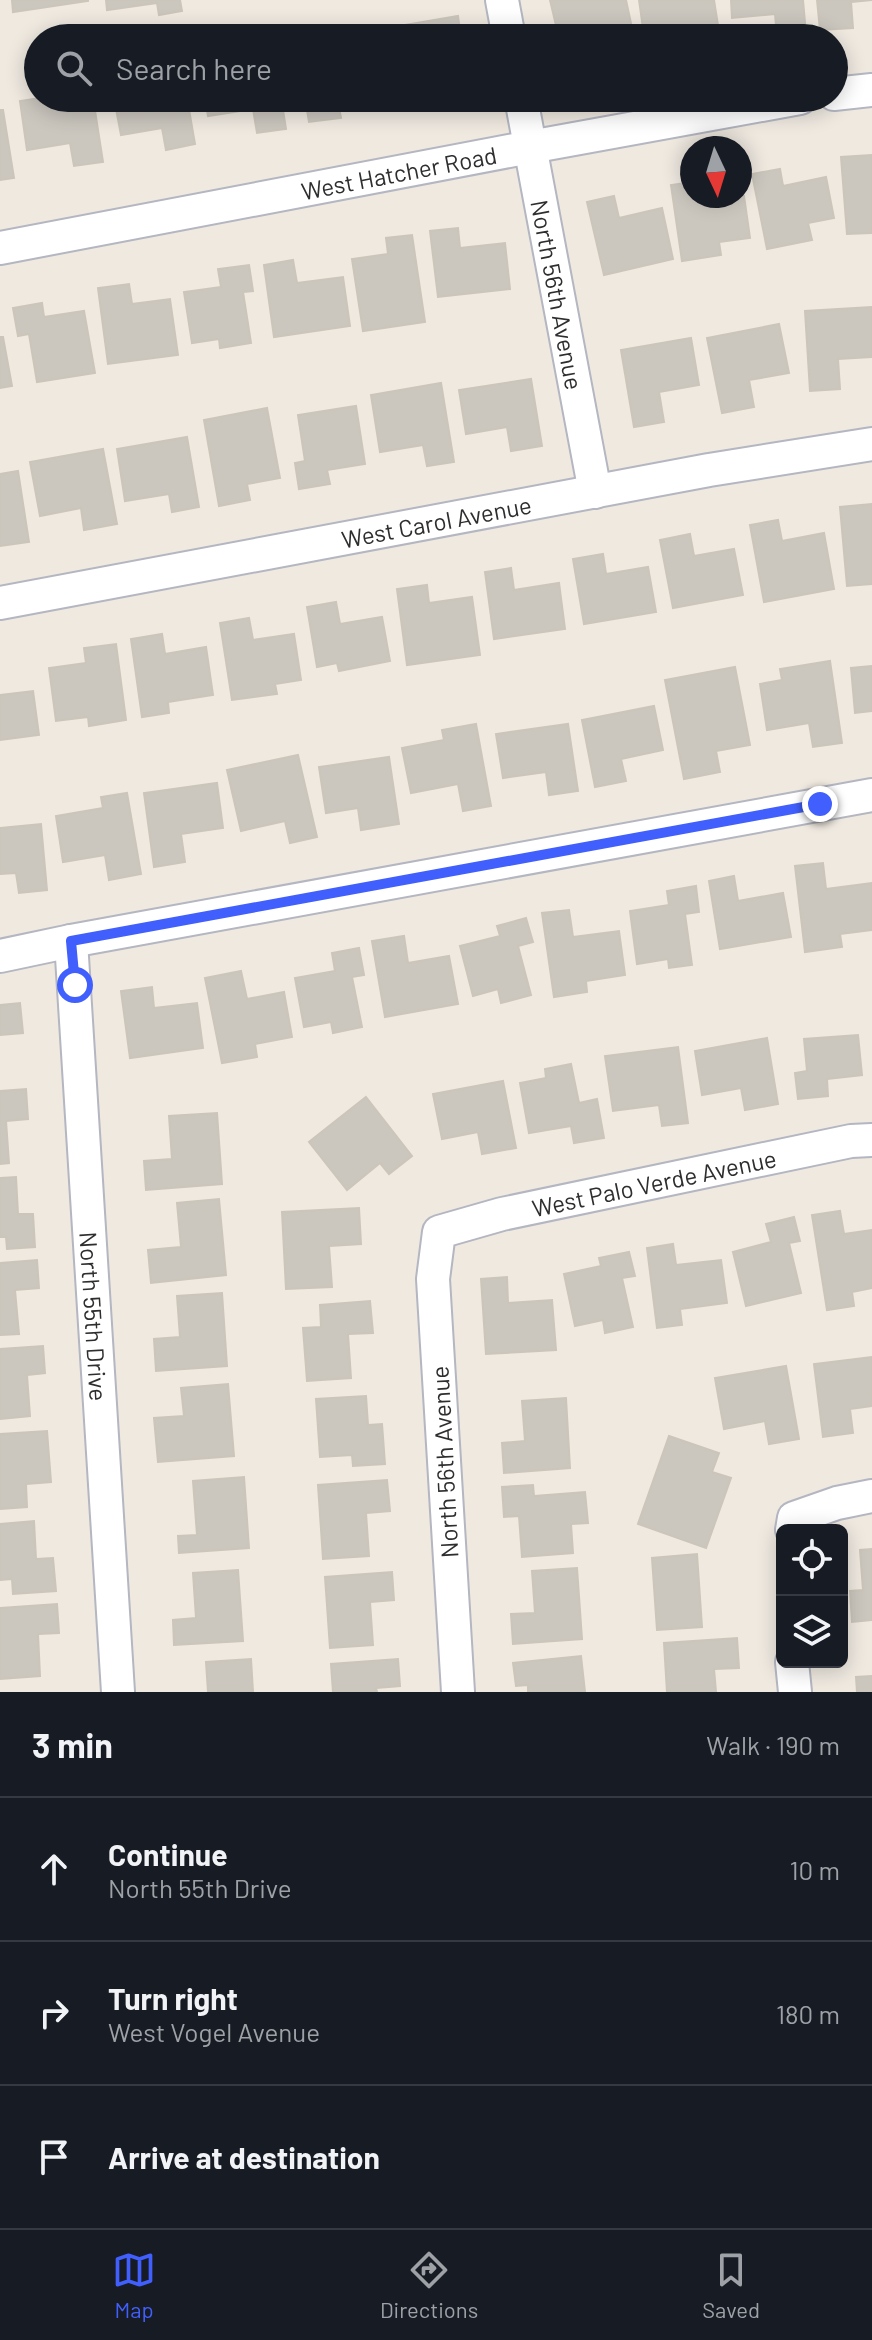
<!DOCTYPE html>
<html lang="en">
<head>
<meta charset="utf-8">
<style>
  :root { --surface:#171b24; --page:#20242c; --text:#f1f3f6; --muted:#9ea1a6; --line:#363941; --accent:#405ffc }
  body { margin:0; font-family:Barlow,sans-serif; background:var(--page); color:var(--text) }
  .controls { position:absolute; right:24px; bottom:24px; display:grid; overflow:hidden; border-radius:12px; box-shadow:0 4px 20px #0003 }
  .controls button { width:72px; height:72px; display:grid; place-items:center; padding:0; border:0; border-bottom:2px solid var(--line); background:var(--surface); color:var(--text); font:40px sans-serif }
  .compass { position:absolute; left:680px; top:136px; width:72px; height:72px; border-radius:50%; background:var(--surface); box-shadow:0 4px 20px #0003; rotate:176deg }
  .stop { position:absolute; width:24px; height:24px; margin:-18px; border:6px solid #405ffc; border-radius:50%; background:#fff }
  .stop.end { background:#405ffc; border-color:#fff; box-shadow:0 2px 8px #0008 }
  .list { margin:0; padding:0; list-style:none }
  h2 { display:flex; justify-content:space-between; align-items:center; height:104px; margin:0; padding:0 32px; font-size:34px }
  h2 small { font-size:26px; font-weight:400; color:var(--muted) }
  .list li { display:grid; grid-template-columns:52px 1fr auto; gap:24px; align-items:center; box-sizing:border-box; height:144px; padding:0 32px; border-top:2px solid var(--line) }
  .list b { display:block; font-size:30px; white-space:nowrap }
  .list p { margin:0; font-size:26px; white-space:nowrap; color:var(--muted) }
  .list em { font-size:26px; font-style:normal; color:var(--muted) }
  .icon { flex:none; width:44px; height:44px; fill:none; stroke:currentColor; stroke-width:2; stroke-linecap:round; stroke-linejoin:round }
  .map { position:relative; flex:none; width:872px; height:1692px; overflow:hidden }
  .search { position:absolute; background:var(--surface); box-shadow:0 4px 20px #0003; left:24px; right:24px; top:24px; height:88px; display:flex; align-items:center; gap:20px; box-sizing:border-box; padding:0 28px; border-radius:44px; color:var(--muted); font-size:30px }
  .sheet { height:536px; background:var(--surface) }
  nav { display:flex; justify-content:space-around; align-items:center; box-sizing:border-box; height:112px; border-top:2px solid var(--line); background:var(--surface); font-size:22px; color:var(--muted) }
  nav a { display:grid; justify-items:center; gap:4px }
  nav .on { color:var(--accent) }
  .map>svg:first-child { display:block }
  .building { fill:#cbc7bf; stroke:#cbc5ba; stroke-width:2 }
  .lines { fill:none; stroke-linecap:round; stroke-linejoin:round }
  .minor-casing { stroke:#b4b6c1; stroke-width:36 }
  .minor { stroke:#fff; stroke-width:32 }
  .route { stroke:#405ffc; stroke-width:10 }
  .labels { text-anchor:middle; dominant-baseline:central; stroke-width:8; stroke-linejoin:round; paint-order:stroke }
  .street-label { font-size:24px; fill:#2e2e2e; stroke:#fff }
</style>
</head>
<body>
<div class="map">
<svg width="872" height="1692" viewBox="0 0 872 1692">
  <rect width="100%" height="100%" fill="#efe9e0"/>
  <g class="building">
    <path d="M 12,0 L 88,0 L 88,1 L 13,12 Z"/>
    <path d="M 106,0 L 180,0 L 182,11 L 159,15 L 157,3 L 107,10 Z"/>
    <path d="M 550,0 L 626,0 L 632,28 L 591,38 L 559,38 Z"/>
    <path d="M 639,0 L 714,0 L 720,38 L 689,38 L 688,28 L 644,35 Z"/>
    <path d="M 731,0 L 803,0 L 806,34 L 777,37 L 775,14 L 732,18 Z"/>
    <path d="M 817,0 L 872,0 L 851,2 L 853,28 L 820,30 Z"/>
    <path d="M 458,16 L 461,38 L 389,38 L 387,28 Z"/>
    <path d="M 40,98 L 93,98 L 103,162 L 74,166 L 70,143 L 27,150 L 20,101 Z"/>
    <path d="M 114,98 L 187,98 L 195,144 L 166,150 L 162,128 L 121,135 Z"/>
    <path d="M 205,98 L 281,98 L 286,129 L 257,133 L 253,109 L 208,116 Z"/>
    <path d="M 305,98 L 372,98 L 338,103 L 341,118 L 309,122 Z"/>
    <path d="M 0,110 L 3,110 L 14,178 L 0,180 Z"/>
    <path d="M 872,155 L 872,233 L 847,234 L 841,157 Z"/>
    <path d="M 780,169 L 783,186 L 826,177 L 834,218 L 808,223 L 812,240 L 767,249 L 752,174 Z"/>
    <path d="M 692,182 L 692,196 L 702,196 L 703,202 L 744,196 L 750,238 L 719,242 L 721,255 L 682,261 L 671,185 Z"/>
    <path d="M 614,196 L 619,218 L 662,208 L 673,259 L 604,275 L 587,202 Z"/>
    <path d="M 458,228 L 460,248 L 505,243 L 510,289 L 438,297 L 430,231 Z"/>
    <path d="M 412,235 L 425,322 L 363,331 L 352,259 L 388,254 L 386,238 Z"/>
    <path d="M 293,260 L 297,283 L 343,277 L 350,326 L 274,337 L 264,265 Z"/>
    <path d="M 249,265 L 253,291 L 243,292 L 251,343 L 220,348 L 219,339 L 192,343 L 184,292 L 221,287 L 218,269 Z"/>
    <path d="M 129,284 L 132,304 L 170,299 L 178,355 L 108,364 L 98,288 Z"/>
    <path d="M 42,303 L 44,317 L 84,311 L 95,373 L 37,382 L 29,334 L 18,336 L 13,308 Z"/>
    <path d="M 872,307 L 872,357 L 838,359 L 840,389 L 810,391 L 805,311 Z"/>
    <path d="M 779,324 L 789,373 L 749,380 L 754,407 L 722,413 L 707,338 Z"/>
    <path d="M 0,337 L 3,337 L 12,386 L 0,388 Z"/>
    <path d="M 691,338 L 699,385 L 659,392 L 664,422 L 634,427 L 621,350 Z"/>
    <path d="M 531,379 L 542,446 L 511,451 L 507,427 L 466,434 L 459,390 Z"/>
    <path d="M 441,383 L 454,462 L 427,466 L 423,445 L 380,452 L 371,395 Z"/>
    <path d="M 356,406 L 365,464 L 327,470 L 330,484 L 299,489 L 295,463 L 305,461 L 298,415 Z"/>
    <path d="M 267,408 L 280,478 L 247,484 L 250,500 L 219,506 L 204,420 Z"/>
    <path d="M 187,437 L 199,507 L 172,512 L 169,494 L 125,501 L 117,449 Z"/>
    <path d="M 103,449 L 117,524 L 84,530 L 81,508 L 40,516 L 30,462 Z"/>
    <path d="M 18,471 L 29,542 L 0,546 L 0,474 Z"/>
    <path d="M 872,504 L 872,584 L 847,586 L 840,507 Z"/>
    <path d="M 778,520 L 782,541 L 824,533 L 834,589 L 764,602 L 750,525 Z"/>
    <path d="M 690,534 L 694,556 L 734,549 L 743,595 L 673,608 L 660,540 Z"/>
    <path d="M 603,554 L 606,574 L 648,567 L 656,612 L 584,624 L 573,559 Z"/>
    <path d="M 511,568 L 514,590 L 559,583 L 565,629 L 494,639 L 485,572 Z"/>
    <path d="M 427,585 L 429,603 L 472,597 L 480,655 L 407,665 L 397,589 Z"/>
    <path d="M 336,602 L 340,624 L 382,617 L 390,661 L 339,671 L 337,663 L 317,667 L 307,607 Z"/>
    <path d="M 249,618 L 253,640 L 294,634 L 301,680 L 275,684 L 277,694 L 232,700 L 220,623 Z"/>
    <path d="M 162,634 L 165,654 L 206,647 L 213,695 L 168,702 L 169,713 L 142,717 L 131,639 Z"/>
    <path d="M 116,644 L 126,720 L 89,726 L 88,717 L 56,721 L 49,668 L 86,663 L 84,648 Z"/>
    <path d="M 830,661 L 842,743 L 813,747 L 809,723 L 767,730 L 760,684 L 782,680 L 780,669 Z"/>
    <path d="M 872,666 L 872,711 L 855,713 L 851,668 Z"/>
    <path d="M 735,667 L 750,745 L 716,751 L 720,772 L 684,779 L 665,680 Z"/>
    <path d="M 33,691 L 39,735 L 0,740 L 0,695 Z"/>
    <path d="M 654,706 L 663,750 L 621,759 L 626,781 L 595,787 L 582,720 Z"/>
    <path d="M 476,724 L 491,806 L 463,811 L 458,784 L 411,793 L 402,748 L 444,740 L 442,730 Z"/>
    <path d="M 568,724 L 578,791 L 549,795 L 546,772 L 503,778 L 496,734 Z"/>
    <path d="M 298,755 L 317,837 L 290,843 L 285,821 L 241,831 L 227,770 Z"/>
    <path d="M 389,757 L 399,824 L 361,830 L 358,808 L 326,813 L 319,767 Z"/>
    <path d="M 217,783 L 223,828 L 181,834 L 185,862 L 154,867 L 144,793 Z"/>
    <path d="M 127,793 L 141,874 L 109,880 L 105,855 L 63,862 L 56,816 L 103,808 L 101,797 Z"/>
    <path d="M 41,824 L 47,890 L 19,893 L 16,873 L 0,874 L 0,828 Z"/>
    <path d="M 823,863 L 826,889 L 872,883 L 872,930 L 840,934 L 842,947 L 805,952 L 795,866 Z"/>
    <path d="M 734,876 L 738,901 L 783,893 L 791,937 L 720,949 L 709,881 Z"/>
    <path d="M 696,886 L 699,912 L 685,914 L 692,965 L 669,968 L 668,959 L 637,964 L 630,911 L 669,905 L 667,891 Z"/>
    <path d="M 569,910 L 573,937 L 619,931 L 625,975 L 586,981 L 587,992 L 554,997 L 542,913 Z"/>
    <path d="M 526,918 L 533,942 L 518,946 L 531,995 L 501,1003 L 498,989 L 473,996 L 460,946 L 500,936 L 497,926 Z"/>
    <path d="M 404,936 L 408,963 L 449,956 L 458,1004 L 385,1017 L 372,941 Z"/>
    <path d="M 359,948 L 364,975 L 352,977 L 362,1027 L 333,1033 L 331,1022 L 304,1027 L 295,978 L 335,971 L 332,953 Z"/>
    <path d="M 241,971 L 247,999 L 284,992 L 292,1037 L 255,1044 L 257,1057 L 222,1063 L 205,978 Z"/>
    <path d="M 152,987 L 154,1008 L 197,1003 L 203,1048 L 130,1058 L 121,991 Z"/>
    <path d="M 20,1003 L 23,1033 L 0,1035 L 0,1005 Z"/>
    <path d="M 858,1035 L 862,1075 L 827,1079 L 828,1096 L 798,1099 L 795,1073 L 807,1071 L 804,1039 Z"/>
    <path d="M 767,1038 L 778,1104 L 745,1110 L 741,1088 L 702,1095 L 695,1051 Z"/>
    <path d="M 678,1047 L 688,1123 L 662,1126 L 659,1105 L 613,1111 L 605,1056 Z"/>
    <path d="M 571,1064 L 579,1103 L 597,1099 L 604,1138 L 574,1143 L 571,1126 L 529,1133 L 520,1083 L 546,1078 L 545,1069 Z"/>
    <path d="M 503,1081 L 516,1148 L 482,1154 L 478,1132 L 442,1139 L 433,1094 Z"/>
    <path d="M 26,1089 L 28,1119 L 6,1121 L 9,1163 L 0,1164 L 0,1091 Z"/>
    <path d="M 366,1097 L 412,1156 L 389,1174 L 380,1163 L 347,1190 L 309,1142 Z"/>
    <path d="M 217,1113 L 222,1184 L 146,1190 L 144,1161 L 172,1159 L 169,1116 Z"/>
    <path d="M 16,1177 L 18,1214 L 33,1214 L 35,1247 L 7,1249 L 6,1237 L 0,1237 L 0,1178 Z"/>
    <path d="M 219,1199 L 226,1275 L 151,1283 L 148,1250 L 181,1247 L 177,1203 Z"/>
    <path d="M 359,1208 L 361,1244 L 329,1246 L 332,1287 L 286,1289 L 282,1212 Z"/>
    <path d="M 840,1211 L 844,1234 L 872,1230 L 872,1288 L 852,1292 L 854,1306 L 827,1310 L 812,1215 Z"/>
    <path d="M 794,1217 L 800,1241 L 789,1243 L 801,1293 L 746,1306 L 733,1252 L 771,1242 L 766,1224 Z"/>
    <path d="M 673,1244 L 676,1265 L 721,1260 L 727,1303 L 680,1309 L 682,1325 L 657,1328 L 647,1248 Z"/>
    <path d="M 629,1252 L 635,1276 L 622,1278 L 633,1327 L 605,1333 L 603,1320 L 575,1326 L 564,1274 L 601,1266 L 599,1258 Z"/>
    <path d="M 37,1260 L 39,1288 L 15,1290 L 19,1334 L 0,1335 L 0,1263 Z"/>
    <path d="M 507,1277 L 508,1303 L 552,1300 L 556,1350 L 486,1354 L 481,1279 Z"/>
    <path d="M 222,1293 L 227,1366 L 156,1371 L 154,1339 L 180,1337 L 177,1296 Z"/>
    <path d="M 370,1301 L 373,1333 L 348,1334 L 351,1378 L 307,1381 L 303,1328 L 321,1327 L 320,1305 Z"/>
    <path d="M 43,1346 L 45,1373 L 27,1375 L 30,1416 L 0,1419 L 0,1349 Z"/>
    <path d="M 872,1357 L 872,1406 L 850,1409 L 853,1433 L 823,1437 L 814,1364 Z"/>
    <path d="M 786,1366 L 799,1439 L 769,1444 L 765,1421 L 724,1429 L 715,1378 Z"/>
    <path d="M 228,1384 L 234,1456 L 158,1462 L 154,1418 L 184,1416 L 181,1388 Z"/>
    <path d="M 366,1396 L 368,1425 L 382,1424 L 385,1464 L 353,1466 L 352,1455 L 320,1457 L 316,1399 Z"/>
    <path d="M 566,1398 L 570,1468 L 504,1473 L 502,1443 L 525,1441 L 522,1401 Z"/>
    <path d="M 47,1431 L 51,1482 L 26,1484 L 27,1507 L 0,1509 L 0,1434 Z"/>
    <path d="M 669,1436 L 719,1453 L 712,1472 L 731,1478 L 706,1548 L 638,1524 Z"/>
    <path d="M 244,1477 L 249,1548 L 179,1553 L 178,1536 L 197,1535 L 193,1481 Z"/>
    <path d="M 387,1480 L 390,1511 L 366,1513 L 369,1556 L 323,1559 L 318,1485 Z"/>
    <path d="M 533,1485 L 534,1496 L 585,1492 L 588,1523 L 571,1524 L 573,1553 L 522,1557 L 519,1516 L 504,1517 L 502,1487 Z"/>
    <path d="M 34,1521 L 36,1559 L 53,1558 L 56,1591 L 13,1594 L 12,1579 L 0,1580 L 0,1524 Z"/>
    <path d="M 872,1549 L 872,1620 L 852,1622 L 850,1591 L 863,1590 L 860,1550 Z"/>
    <path d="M 697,1554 L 702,1627 L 657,1630 L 652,1558 Z"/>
    <path d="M 577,1568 L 582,1639 L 513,1644 L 511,1614 L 535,1613 L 532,1571 Z"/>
    <path d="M 238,1570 L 243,1641 L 174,1645 L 173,1620 L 196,1618 L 193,1573 Z"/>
    <path d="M 392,1572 L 394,1600 L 370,1602 L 373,1645 L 330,1648 L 325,1577 Z"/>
    <path d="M 57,1604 L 59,1633 L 38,1634 L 40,1676 L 0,1679 L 0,1608 Z"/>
    <path d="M 737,1638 L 739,1668 L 714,1669 L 716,1692 L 667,1692 L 664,1643 Z"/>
    <path d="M 581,1656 L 585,1692 L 528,1692 L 528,1685 L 516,1686 L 513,1663 Z"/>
    <path d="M 251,1659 L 253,1692 L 208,1692 L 206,1662 Z"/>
    <path d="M 398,1659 L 400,1686 L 376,1688 L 377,1692 L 333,1692 L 331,1664 Z"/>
    <path d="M 872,1676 L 872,1692 L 857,1692 L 856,1677 Z"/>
  </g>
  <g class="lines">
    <defs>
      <g id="minor">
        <path d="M 502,0 L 509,38"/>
        <path d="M 834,94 L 872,90"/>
        <path id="s1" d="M 521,98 L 595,492"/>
        <path id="s2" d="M 0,248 L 530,147 L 800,98"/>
        <path id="s3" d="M 0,603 L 709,470 L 872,444"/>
        <path id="s4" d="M 71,941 L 118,1692"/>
        <path d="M 0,956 L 71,941 L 872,795"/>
        <path d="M 792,1530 L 794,1518 L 837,1503 L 872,1496"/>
        <path d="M 792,1662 L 795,1692"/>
        <path id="s5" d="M 458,1692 L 433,1279 L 439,1232 L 502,1214 L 851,1141 L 872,1140"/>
      </g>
    </defs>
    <use href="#minor" class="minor-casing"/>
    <use href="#minor" class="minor"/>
  </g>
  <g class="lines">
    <path class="route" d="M 75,985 L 71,941 L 820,804"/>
  </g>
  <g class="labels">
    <g class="street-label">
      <text stroke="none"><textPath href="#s2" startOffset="406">West Hatcher Road</textPath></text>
      <text stroke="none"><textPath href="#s1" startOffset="200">North 56th Avenue</textPath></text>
      <text stroke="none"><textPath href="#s3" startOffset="444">West Carol Avenue</textPath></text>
      <text stroke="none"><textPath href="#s5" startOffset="682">West Palo Verde Avenue</textPath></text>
      <text stroke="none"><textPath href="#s4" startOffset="376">North 55th Drive</textPath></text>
      <text transform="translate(444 1462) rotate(-93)">North 56th Avenue</text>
    </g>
  </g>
</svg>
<div class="controls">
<button><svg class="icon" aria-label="locate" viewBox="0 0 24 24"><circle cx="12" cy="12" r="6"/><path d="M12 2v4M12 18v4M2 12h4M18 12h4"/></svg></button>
<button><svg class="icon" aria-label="layers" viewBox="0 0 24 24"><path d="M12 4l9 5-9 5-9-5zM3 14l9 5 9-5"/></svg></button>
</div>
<svg class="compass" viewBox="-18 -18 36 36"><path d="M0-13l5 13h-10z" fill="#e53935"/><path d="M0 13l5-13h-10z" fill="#9ea1a6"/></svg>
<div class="stop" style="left:75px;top:985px"></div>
<div class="stop end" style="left:820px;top:804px"></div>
<div class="search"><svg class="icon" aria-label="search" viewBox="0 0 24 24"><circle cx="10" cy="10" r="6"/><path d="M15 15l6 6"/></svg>Search here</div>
</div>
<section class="sheet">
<h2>3 min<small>Walk · 190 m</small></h2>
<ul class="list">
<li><svg class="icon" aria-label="ahead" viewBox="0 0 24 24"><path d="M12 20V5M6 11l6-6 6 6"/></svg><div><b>Continue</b><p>North 55th Drive</p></div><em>10 m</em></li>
<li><svg class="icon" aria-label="right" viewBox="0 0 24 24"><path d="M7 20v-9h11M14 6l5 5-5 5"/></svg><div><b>Turn right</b><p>West Vogel Avenue</p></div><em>180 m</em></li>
<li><svg class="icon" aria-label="arrive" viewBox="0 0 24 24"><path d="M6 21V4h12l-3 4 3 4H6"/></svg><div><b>Arrive at destination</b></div></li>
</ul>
</section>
<nav>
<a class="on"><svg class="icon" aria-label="map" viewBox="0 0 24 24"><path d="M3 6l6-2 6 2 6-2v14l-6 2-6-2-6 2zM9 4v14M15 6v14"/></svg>Map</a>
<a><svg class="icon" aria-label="directions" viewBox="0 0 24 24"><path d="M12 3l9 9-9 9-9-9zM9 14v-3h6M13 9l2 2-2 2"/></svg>Directions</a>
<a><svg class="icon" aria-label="saved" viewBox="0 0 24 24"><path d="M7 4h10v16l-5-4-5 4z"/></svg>Saved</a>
</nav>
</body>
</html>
